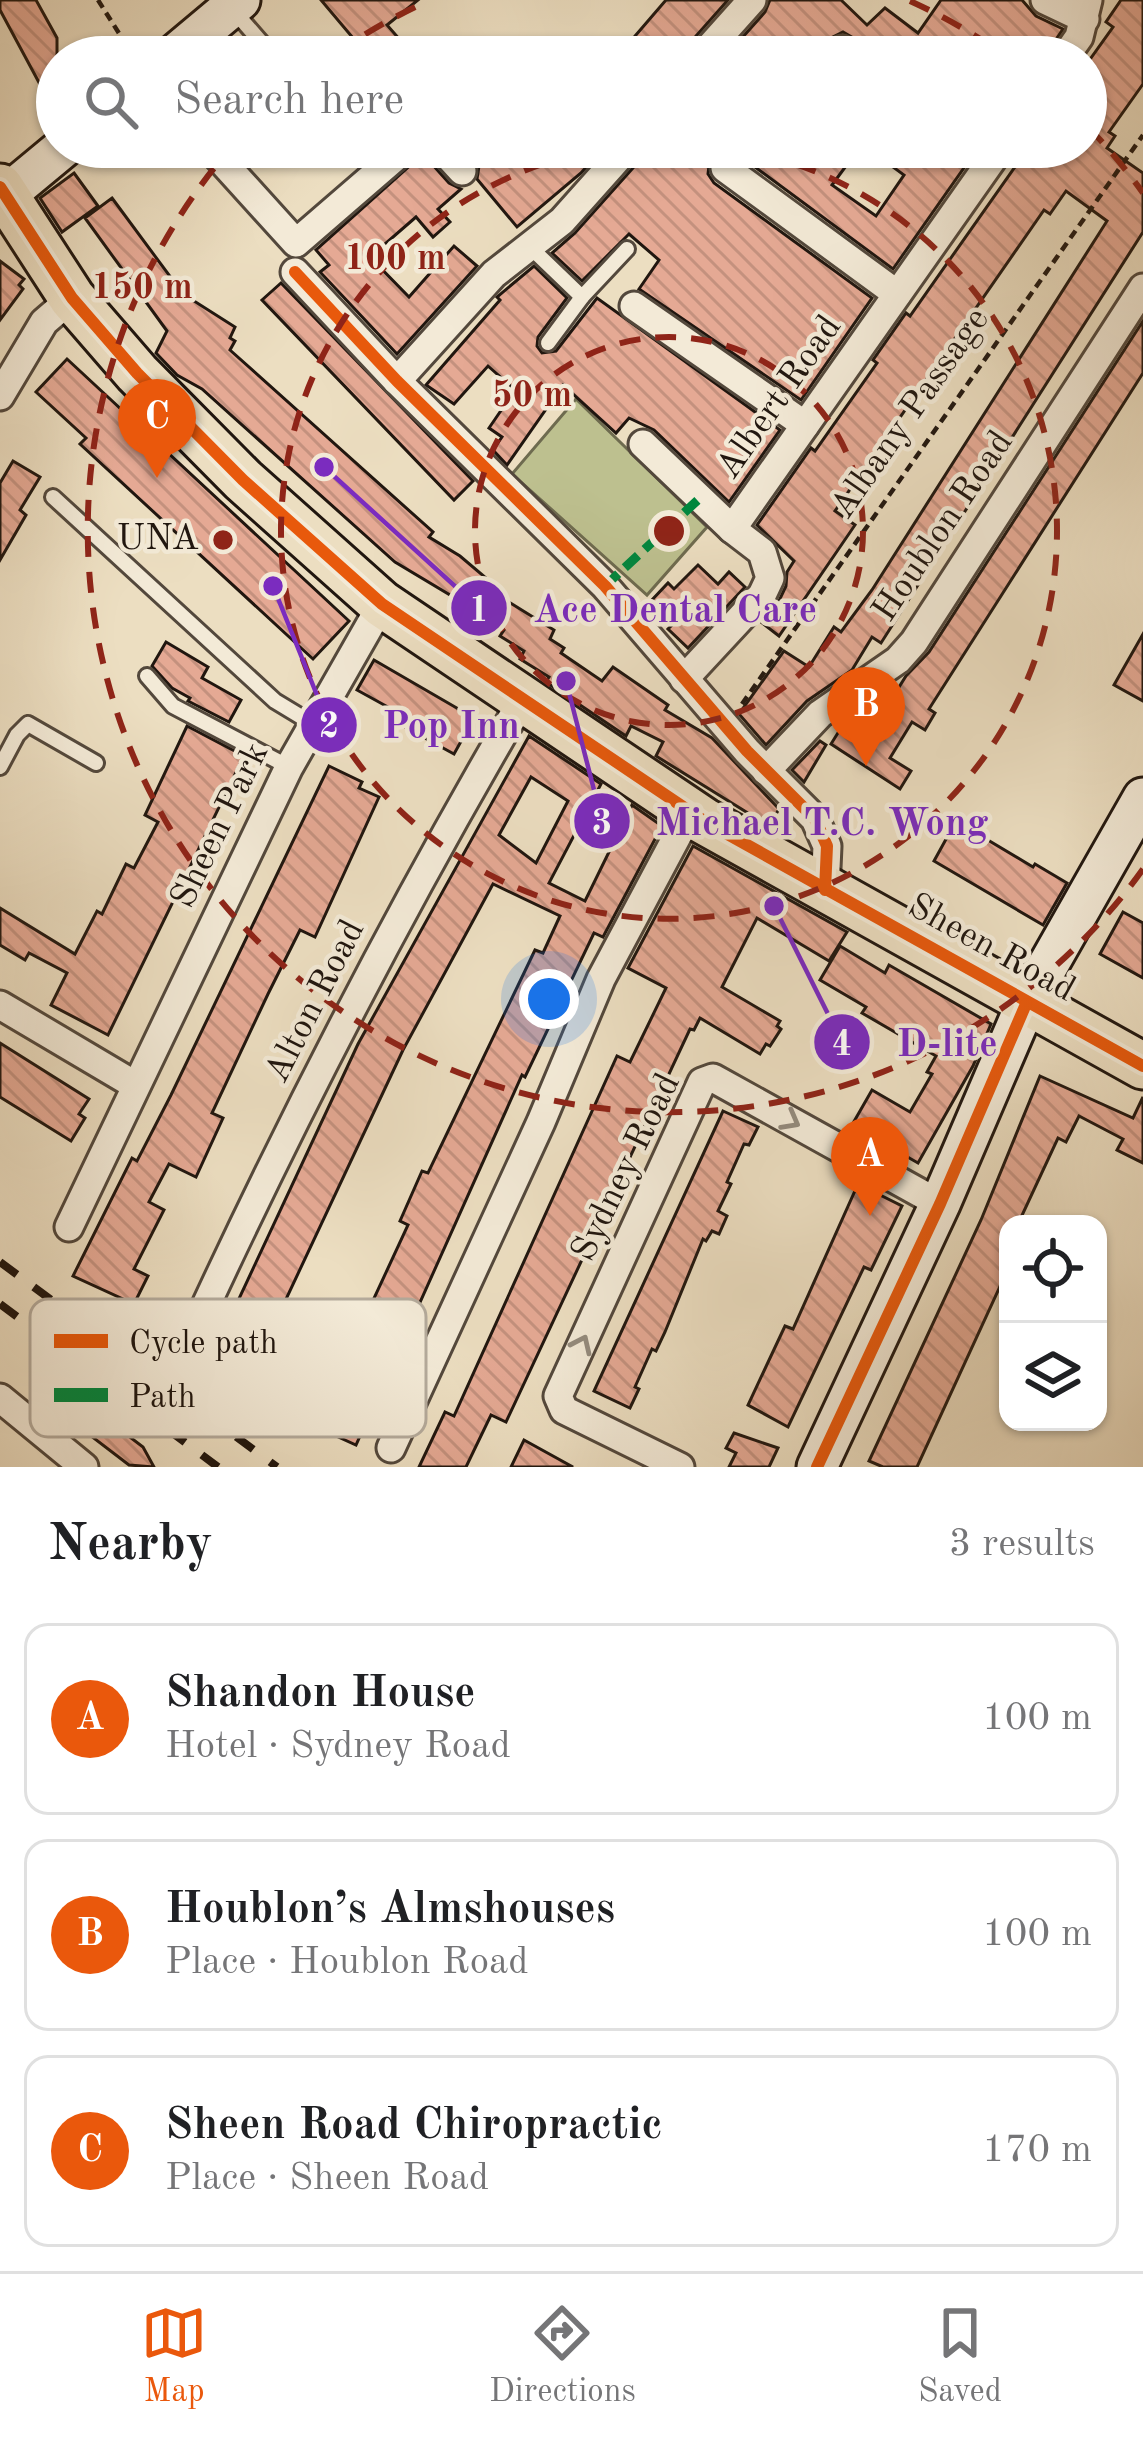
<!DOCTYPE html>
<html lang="en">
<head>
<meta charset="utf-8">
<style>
  :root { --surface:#fff; --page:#f6f6f6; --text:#202124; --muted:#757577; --line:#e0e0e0; --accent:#ea580c }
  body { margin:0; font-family:"Old Standard TT",serif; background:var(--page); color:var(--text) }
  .controls { position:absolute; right:36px; bottom:36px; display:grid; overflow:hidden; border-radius:24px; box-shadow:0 3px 9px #0004 }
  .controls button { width:108px; height:108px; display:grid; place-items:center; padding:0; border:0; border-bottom:3px solid var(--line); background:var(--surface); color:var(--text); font:60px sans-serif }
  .you { position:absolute; left:549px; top:999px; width:42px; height:42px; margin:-30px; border:9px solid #fff; border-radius:50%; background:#1a73e8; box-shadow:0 0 0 18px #1a73e833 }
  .badge { display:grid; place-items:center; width:78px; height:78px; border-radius:50%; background:var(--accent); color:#fff; font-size:39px; font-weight:700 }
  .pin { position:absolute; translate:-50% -99px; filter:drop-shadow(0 3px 6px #0008) }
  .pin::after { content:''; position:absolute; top:63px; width:42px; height:36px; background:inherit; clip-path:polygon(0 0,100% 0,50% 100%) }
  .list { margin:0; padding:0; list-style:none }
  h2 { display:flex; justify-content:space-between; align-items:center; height:156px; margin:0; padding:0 48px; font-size:51px }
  h2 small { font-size:39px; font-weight:400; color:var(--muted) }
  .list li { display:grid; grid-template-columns:78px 1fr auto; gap:36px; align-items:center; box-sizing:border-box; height:192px; margin:0 24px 24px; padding:0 24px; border:3px solid var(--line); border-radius:24px }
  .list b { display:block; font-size:45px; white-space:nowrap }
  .list p { margin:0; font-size:39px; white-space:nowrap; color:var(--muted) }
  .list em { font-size:39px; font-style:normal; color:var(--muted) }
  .icon { flex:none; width:66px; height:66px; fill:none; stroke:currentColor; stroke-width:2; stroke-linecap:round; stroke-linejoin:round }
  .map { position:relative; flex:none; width:1143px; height:1467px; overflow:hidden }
  .search { position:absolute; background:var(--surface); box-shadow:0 3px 9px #0004; left:36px; right:36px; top:36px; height:132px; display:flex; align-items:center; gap:30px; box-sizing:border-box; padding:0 42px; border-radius:66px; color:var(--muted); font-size:45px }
  .sheet { height:804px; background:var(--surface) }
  nav { display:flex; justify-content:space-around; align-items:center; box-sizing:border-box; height:168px; border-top:3px solid var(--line); background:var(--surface); font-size:33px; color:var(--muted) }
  nav a { display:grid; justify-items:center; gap:6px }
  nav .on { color:var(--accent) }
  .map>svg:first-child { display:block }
  .park { fill:#bdc08f; stroke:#6e6b4f; stroke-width:3 }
  .building { fill:url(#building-back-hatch); stroke:#20160f; stroke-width:3; fill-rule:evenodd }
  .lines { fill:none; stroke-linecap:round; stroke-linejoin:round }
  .lane-casing { stroke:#53483c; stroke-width:20 }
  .street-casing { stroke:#53483c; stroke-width:33 }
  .secondary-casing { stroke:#20160f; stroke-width:45 }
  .primary-casing { stroke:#20160f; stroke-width:51 }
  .path { stroke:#20160f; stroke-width:4.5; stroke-dasharray:9 6; stroke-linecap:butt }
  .lane { stroke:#f3ead7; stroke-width:14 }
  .street { stroke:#f3ead7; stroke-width:27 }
  .secondary { stroke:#f3ead7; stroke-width:39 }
  .primary { stroke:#ecdec1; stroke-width:45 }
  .rail { stroke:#20160f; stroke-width:8; stroke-dasharray:21 21; stroke-linecap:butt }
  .quiet { stroke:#00873e; stroke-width:9; stroke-dasharray:18 9; stroke-linecap:butt }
  .cycleway-casing { stroke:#f3ead7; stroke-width:20 }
  .cycleway { stroke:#e8590c; stroke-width:12 }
  .oneway { stroke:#948b7d }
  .ring { fill:none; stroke:#8f2418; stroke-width:6; stroke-dasharray:21 15 }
  .poi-dot { fill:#8f2418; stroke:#f3ead7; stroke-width:4.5 }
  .labels { text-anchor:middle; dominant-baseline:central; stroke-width:9; stroke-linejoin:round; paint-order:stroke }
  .street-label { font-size:36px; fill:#20160f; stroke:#f3ead7 }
  .poi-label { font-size:36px; fill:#20160f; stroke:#f3ead7; text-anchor:end }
  .key { fill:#f3ead7; stroke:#b4aa9b; stroke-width:3 }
  .key-label { font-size:33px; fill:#20160f }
  .centre { fill:#8f2418; stroke:#f3ead7; stroke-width:6 }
  .ring-label { font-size:36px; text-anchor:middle; font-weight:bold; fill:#8f2418; stroke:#f3ead7; stroke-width:9; stroke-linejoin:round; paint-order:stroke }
  .leader { fill:none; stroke:#7b2cbf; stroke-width:4.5 }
  .callout-dot { fill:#7b2cbf; stroke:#f3ead7; stroke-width:4.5 }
  .mark-label { font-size:36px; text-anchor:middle; font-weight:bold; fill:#fff }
  .callout-label { font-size:39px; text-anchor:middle; font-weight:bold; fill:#7b2cbf; stroke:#f3ead7; stroke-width:9; stroke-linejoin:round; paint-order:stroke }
</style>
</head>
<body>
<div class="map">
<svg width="1143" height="1467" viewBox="0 0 1143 1467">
  <defs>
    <pattern id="building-back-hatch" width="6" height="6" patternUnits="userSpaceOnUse" patternTransform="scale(3)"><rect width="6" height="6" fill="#e5a994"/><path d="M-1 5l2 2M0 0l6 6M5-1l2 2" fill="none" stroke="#c4917e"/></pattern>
  </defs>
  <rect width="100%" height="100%" fill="#ecdec1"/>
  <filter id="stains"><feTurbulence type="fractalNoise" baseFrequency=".00167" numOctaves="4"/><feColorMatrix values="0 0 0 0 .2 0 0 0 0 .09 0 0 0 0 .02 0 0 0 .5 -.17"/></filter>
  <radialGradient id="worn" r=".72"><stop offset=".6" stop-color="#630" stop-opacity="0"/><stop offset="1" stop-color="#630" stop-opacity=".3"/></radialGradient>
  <path class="park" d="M 576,399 L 707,527 L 647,595 L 512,474 Z"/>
  <g class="building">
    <path d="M 0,0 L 36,0 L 57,38 L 57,116 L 0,10 Z"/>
    <path d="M 321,0 L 418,0 L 387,25 L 415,57 L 369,57 Z"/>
    <path d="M 666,0 L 728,0 L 688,45 L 683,57 L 617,57 Z"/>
    <path d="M 770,0 L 841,0 L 867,25 L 885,8 L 918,33 L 941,0 L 1022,0 L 1036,16 L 1063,29 L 1044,57 L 869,57 L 862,43 L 843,32 L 827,40 L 826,57 L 725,57 L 765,12 Z"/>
    <path d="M 1121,0 L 1143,0 L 1143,84 L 1109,132 L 1115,136 L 1107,148 L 1143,173 L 1143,232 L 881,643 L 872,637 L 852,670 L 807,701 L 766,745 L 739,714 L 784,651 L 809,667 L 834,627 L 841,632 L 872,590 L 1107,221 L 1066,191 L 1050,214 L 1044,210 L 835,511 L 855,525 L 779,636 L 761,622 L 778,603 L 786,586 L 787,572 L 794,561 L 757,525 L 811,448 L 815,451 L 877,363 L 873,360 L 906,313 L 910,316 L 1029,147 L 1086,147 L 1086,65 L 1113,27 L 1106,22 Z"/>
    <path d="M 464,147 L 604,147 L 581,173 L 517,227 L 477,179 L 479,166 Z"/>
    <path d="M 646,147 L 860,147 L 832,185 L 876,216 L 904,175 L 866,147 L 947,147 L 968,162 L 893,269 L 736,153 L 719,151 L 710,158 L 708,174 L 714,183 L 872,298 L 801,400 L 639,289 L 659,260 L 629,234 L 582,281 L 552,253 L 575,233 L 641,159 Z"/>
    <path d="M 423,154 L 449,183 L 461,189 L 438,209 L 450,222 L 433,237 L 416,217 L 370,257 L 409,297 L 454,246 L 477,266 L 397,354 L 320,272 L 329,265 L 316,250 Z"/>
    <path d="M 74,173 L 98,206 L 62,232 L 40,198 Z"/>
    <path d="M 112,198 L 183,294 L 235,327 L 230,338 L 235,341 L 230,350 L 433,532 L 429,537 L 460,556 L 499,589 L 496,594 L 554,630 L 550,639 L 564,648 L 561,653 L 602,681 L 613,667 L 668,705 L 665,710 L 712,738 L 779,809 L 769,826 L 656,756 L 663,742 L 631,726 L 626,736 L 546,682 L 549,677 L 520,659 L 524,651 L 500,636 L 504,630 L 500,625 L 395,562 L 202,389 L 177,375 L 156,353 L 167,331 L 85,218 Z"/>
    <path d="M 0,261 L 24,279 L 19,285 L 23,289 L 0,320 Z"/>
    <path d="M 534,266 L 567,298 L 538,337 L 537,346 L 542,353 L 556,351 L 597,298 L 780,430 L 729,502 L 654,430 L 629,418 L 616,433 L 563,385 L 507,465 L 493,450 L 502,437 L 489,428 L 515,390 L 488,366 L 454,404 L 426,385 L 500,300 L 497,297 Z"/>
    <path d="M 281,283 L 473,481 L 454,500 L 262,300 Z"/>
    <path d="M 1143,321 L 1143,373 L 929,709 L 935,713 L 925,730 L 912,722 L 890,758 L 911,771 L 900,789 L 831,744 L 846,720 L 869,735 L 906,676 L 929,652 Z"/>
    <path d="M 67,359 L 349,621 L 313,659 L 80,444 L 86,438 L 36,392 Z"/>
    <path d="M 13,461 L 40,477 L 20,510 L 26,515 L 0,560 L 0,483 Z"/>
    <path d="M 698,565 L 718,584 L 729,572 L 745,587 L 688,648 L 668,629 L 674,623 L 651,601 L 668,583 L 674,589 Z"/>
    <path d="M 1143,634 L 1143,701 L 1114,685 Z"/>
    <path d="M 166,642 L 208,667 L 202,678 L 241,700 L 229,722 L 188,701 L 190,698 L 172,688 L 152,666 Z"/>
    <path d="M 374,660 L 474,718 L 454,754 L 401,725 L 406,717 L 357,690 Z"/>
    <path d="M 187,726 L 244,756 L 108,1035 L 51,1005 L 67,973 L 29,953 L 25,960 L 0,945 L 0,908 L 75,954 L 97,911 L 102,914 L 126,864 L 134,868 L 158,822 L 145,815 Z"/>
    <path d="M 529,736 L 601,784 L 549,883 L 585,901 L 632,805 L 662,826 L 603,937 L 594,933 L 525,1077 L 522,1075 L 356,1445 L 323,1430 L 326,1423 L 318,1419 L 408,1225 L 400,1221 L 422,1171 L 428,1173 L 535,950 L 543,953 L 560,916 L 493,884 L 403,1050 L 249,1378 L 240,1374 L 238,1379 L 208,1365 L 358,1044 ZM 531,777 L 568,801 L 536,863 L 499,835 Z"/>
    <path d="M 820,741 L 826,745 L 804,782 L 792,770 Z"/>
    <path d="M 329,766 L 362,782 L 359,788 L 379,797 L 315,937 L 300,930 L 268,994 L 212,1113 L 223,1118 L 196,1177 L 169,1164 L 149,1202 L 164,1210 L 134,1269 L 148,1276 L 134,1304 L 73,1276 L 132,1158 L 137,1161 L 171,1095 Z"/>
    <path d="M 956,821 L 1033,867 L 1035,864 L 1067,883 L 1043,925 L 934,861 Z"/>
    <path d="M 693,846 L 847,932 L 829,961 L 757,918 L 722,987 L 780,1021 L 777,1026 L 781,1029 L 770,1046 L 766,1044 L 760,1054 L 700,1018 L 694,1030 L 690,1029 L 506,1422 L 491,1415 L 466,1467 L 419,1467 L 445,1412 L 454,1416 L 617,1056 L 630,1062 L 666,988 L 628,968 Z"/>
    <path d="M 1123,912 L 1143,923 L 1143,978 L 1100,954 Z"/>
    <path d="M 840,946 L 885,973 L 889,965 L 991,1024 L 973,1066 L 918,1163 L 852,1125 L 872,1090 L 910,1112 L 932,1074 L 927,1072 L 936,1056 L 862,1013 L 866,1007 L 820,980 Z"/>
    <path d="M 0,1043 L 89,1099 L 79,1114 L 85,1118 L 71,1141 L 0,1097 Z"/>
    <path d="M 1040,1076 L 1133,1118 L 1143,1097 L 1143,1163 L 1117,1150 L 1123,1139 L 1079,1116 L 1066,1142 L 1058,1138 L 1018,1224 L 1008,1224 L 1008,1269 L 917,1467 L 883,1467 L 869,1461 L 981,1220 Z"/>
    <path d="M 723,1111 L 758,1127 L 749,1145 L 744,1144 L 727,1182 L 731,1184 L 718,1211 L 727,1216 L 719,1234 L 712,1231 L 706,1241 L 703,1239 L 665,1332 L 656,1351 L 652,1349 L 635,1387 L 639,1389 L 630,1408 L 594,1391 Z"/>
    <path d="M 858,1184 L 902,1206 L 871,1270 L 864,1267 L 788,1427 L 748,1405 L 785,1326 L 793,1329 Z"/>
    <path d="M 68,1407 L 105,1418 L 143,1447 L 154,1467 L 129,1465 L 91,1436 Z"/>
    <path d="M 734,1433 L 778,1448 L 769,1467 L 729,1467 L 736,1453 L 726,1448 Z"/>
    <path d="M 524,1440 L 573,1467 L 511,1467 Z"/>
  </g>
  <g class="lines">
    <defs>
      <g id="lane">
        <path d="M 234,11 L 274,57"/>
        <path d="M 530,247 L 582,297 L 627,249"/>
        <path d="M 548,343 L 582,297"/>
        <path d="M 53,497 L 275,701 L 313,724"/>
        <path d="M 147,676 L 173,706 L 289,767"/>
        <path d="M 0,767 L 17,735 L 28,724 L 96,763"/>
      </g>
      <g id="street">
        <path d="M 1045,0 L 1085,19"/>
        <path d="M 842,50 L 851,57"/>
        <path d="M 701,57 L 752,0"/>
        <path d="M 1065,57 L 1079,37 L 1088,0"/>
        <path d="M 209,147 L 296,243 L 407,147"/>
        <path d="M 440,147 L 462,171"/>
        <path d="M 725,168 L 897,294"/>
        <path d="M 295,272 L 397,381 L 605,586 L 747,751 L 815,819 L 827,846 L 825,890"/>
        <path d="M 634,306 L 805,425"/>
        <path d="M 397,381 L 494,274 L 562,221 L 628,147"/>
        <path d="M 0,396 L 44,322 L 72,298"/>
        <path d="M 643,444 L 732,529"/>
        <path d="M 684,679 L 762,595 L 770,578 L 762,552 L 732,529 L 1001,147"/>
        <path d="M 766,771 L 820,714 L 898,660 L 914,642 L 1143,288"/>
        <path d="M 0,1005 L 135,1085"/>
        <path d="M 69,1227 L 289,767 L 382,604"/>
        <path d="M 188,1344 C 289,1124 400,909 522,701"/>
        <path d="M 0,1398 L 84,1467"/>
        <path d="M 391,1448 L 541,1122 L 601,979 L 690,812"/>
        <path d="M 680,1467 L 564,1410 L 558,1396 L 702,1082 L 713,1078 L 940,1204"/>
      </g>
      <g id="secondary">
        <path d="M 172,57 L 240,0"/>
        <path d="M 5,196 L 64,147"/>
        <path d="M 817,1467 L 940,1204 L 1026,1004 L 1143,798"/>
      </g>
      <path id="primary" d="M 0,187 L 72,298 L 137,373 L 243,480 L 382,604 L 704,821 L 1143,1066"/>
    </defs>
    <use href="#lane" class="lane-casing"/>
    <use href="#street" class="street-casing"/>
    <use href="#secondary" class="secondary-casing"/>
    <use href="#primary" class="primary-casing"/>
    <g class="path">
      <path d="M 98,0 L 134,57"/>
      <path d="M 742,704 L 1143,135"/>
    </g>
    <use href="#lane" class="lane"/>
    <use href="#street" class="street"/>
    <use href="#secondary" class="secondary"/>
    <use href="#primary" class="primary"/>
    <g class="rail">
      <path d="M 0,1262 L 277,1467"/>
      <path d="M 0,1304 L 218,1467"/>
    </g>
    <path class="quiet" d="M 605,586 L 700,498"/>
    <defs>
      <g id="cycleway">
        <path d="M 0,187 L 72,298 L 137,373 L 243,480 L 382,604 L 704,821 L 1143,1066"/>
        <path d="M 295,272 L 397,381 L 605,586 L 747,751 L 815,819 L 827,846 L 825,890"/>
        <path d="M 817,1467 L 940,1204 L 1026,1004"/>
      </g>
    </defs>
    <use href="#cycleway" class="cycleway-casing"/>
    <use href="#cycleway" class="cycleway"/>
  </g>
  <defs><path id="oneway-chevron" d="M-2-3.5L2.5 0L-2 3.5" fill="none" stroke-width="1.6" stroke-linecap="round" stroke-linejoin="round" transform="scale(3)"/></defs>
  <g class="oneway">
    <use href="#oneway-chevron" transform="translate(791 1121) rotate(29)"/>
    <use href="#oneway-chevron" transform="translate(582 1344) rotate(-65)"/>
  </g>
  <g class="ring">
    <circle cx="669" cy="531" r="194"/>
    <path d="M726 147A388 388 0 1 1 612 147"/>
    <path d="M1143 869A582 582 0 1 1 230 149M335 54A582 582 0 0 1 428 1M910 1A582 582 0 0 1 1003 54M1088 127A582 582 0 0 1 1143 193"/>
  </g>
  <circle class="poi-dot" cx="223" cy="540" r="12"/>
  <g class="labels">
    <g class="street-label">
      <text transform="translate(780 398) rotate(-55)">Albert Road</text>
      <text transform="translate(911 414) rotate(-55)">Albany Passage</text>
      <text transform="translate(944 527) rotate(-56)">Houblon Road</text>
      <text transform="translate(221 826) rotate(-64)">Sheen Park</text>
      <text transform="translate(991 949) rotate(29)">Sheen Road</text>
      <text transform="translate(316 1002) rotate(-63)">Alton Road</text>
      <text transform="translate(627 1168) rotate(-64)">Sydney Road</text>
    </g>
    <g class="poi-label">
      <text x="199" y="540">UNA</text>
    </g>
  </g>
  <rect x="30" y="1299" width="396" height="138" rx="18" class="key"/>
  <rect x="54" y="1334" width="54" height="14" fill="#e8590c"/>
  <rect x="54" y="1388" width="54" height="14" fill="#00873e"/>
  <g class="key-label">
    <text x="129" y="1353">Cycle path</text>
    <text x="129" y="1407">Path</text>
  </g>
  <circle cx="669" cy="531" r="18" class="centre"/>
  <g class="ring-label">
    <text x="395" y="269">100 m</text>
    <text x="142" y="298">150 m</text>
    <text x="532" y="406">50 m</text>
  </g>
  <path class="leader" d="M324 467L479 608M273 586L329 725M566 681L602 821M774 906L842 1042"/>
  <g class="callout-dot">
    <circle cx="324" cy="467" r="12"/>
    <circle cx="273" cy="586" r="12"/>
    <circle cx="566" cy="681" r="12"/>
    <circle cx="774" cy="906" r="12"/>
    <circle cx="479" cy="608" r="30"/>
    <circle cx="329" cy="725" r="30"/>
    <circle cx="602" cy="821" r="30"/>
    <circle cx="842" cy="1042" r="30"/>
  </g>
  <g class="mark-label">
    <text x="479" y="621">1</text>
    <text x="329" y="737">2</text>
    <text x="602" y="834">3</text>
    <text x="842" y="1055">4</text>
  </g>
  <g class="callout-label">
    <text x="675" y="622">Ace Dental Care</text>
    <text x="451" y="738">Pop Inn</text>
    <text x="822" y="835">Michael T.C. Wong</text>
    <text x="947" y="1056">D-lite</text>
  </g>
  <rect width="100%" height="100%" filter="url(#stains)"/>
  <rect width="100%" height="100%" fill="url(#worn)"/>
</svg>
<div class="controls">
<button><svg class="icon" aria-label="locate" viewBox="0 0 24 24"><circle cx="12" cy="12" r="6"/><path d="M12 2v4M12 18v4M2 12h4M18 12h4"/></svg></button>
<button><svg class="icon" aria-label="layers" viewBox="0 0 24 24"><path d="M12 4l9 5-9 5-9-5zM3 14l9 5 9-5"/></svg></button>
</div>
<div class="you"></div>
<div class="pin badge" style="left:870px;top:1216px">A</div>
<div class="pin badge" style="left:866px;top:766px">B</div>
<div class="pin badge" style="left:157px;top:478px">C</div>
<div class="search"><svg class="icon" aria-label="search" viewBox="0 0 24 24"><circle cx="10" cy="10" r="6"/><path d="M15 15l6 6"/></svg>Search here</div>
</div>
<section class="sheet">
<h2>Nearby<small>3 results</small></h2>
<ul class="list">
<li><span class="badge">A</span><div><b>Shandon House</b><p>Hotel · Sydney Road</p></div><em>100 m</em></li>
<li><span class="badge">B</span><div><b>Houblon’s Almshouses</b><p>Place · Houblon Road</p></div><em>100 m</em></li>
<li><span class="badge">C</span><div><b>Sheen Road Chiropractic</b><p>Place · Sheen Road</p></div><em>170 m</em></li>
</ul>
</section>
<nav>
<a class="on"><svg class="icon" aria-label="map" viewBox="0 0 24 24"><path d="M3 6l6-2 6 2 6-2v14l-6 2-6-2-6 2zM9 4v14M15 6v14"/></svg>Map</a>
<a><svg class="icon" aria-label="directions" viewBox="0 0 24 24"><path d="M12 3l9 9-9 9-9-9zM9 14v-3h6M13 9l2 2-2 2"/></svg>Directions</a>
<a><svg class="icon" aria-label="saved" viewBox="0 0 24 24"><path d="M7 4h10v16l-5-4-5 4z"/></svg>Saved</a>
</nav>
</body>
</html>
